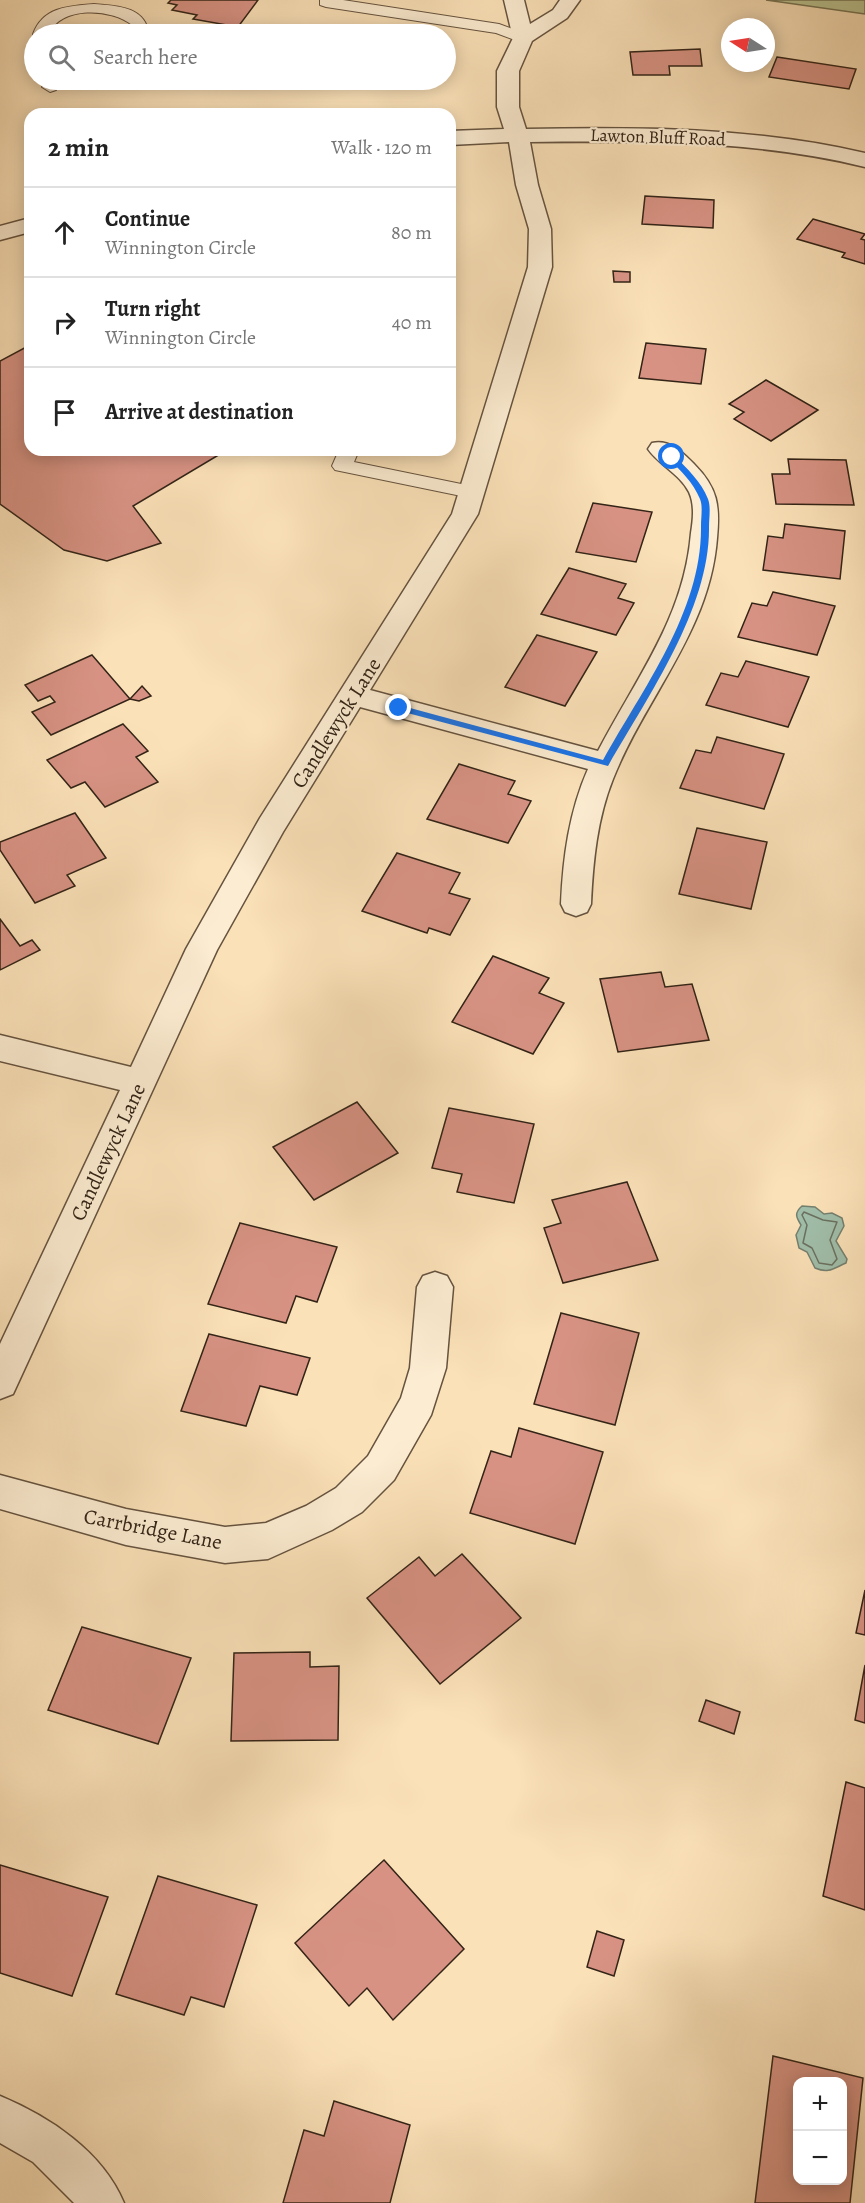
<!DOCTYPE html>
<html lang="en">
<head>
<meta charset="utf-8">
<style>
  :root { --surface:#fff; --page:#f6f6f6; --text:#222; --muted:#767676; --line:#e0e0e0 }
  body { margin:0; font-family:Alegreya,serif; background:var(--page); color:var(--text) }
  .controls { position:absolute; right:18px; bottom:18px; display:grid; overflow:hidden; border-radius:12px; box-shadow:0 3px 15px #0003 }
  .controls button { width:54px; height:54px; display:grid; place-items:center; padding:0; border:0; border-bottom:2px solid var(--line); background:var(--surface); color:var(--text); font:30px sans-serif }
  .compass { position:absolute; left:721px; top:18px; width:54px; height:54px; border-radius:50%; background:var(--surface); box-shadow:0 3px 15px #0003; rotate:282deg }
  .stop { position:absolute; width:18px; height:18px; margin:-14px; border:4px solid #1a73e8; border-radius:50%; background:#fff }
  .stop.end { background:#1a73e8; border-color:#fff; box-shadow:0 2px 6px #0008 }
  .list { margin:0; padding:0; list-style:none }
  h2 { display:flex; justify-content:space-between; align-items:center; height:78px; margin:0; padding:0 24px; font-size:26px }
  h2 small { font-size:20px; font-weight:400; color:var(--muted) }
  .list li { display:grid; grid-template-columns:39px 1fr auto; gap:18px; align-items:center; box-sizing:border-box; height:90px; padding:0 24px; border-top:2px solid var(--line) }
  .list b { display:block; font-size:22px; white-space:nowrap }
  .list p { margin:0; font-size:20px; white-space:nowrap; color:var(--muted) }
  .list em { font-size:20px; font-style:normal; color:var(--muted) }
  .icon { flex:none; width:33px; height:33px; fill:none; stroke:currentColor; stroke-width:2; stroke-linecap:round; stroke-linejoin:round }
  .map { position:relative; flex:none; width:865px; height:2203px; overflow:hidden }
  .search { position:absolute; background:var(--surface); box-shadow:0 3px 15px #0003; left:24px; top:24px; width:432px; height:66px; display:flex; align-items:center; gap:15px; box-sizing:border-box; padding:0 21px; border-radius:33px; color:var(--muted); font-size:22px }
  .panel { position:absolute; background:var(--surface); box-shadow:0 3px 15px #0003; left:24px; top:108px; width:432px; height:348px; border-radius:18px }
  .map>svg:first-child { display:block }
  .green { fill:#bac492; stroke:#767454; stroke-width:1.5 }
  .water { fill:#a0beaa; stroke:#74806f; stroke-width:1.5 }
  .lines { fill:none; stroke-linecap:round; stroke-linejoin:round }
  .shore { stroke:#6a7160; stroke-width:1.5 }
  .building { fill:#d79283; stroke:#332417; stroke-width:1.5; fill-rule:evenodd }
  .service-casing { stroke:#65533f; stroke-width:2 }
  .minor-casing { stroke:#65533f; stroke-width:3 }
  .path { stroke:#332417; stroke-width:3; stroke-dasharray:1 2; stroke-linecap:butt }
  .service { fill:#fcecd1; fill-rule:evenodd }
  .minor { fill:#fcecd1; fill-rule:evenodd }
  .route { fill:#1a73e8 }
  .labels { text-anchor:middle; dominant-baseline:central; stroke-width:4.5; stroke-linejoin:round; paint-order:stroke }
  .far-street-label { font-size:18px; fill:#332417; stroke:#fcecd1 }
  .street-label { font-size:21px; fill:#332417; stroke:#fcecd1 }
</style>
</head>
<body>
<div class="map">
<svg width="865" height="2203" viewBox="0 0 865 2203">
  <rect width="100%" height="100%" fill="#fbe1b8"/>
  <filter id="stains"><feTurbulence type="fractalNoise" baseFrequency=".00333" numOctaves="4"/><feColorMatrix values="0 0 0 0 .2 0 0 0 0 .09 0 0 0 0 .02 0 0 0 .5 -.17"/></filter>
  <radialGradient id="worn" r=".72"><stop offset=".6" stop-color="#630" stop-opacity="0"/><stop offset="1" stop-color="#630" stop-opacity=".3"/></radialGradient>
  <path class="green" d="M 766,0 L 865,0 L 865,14 Z"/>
  <path class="water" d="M 802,1206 L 815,1207 L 824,1214 L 832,1213 L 842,1218 L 844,1226 L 836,1241 L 847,1259 L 846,1263 C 834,1268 829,1274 815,1268 L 807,1252 L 799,1248 L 796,1235 L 801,1225 C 796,1217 794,1213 802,1206 Z"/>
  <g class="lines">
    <path class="shore" d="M 804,1212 L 823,1220 L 837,1222 L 830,1240 L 837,1259 L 832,1265 L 819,1263 L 812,1248 L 803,1243 L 807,1225 L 802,1215 Z"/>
  </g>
  <g class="building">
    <path d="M 171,0 L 258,0 L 238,27 L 193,19 L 197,15 L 172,10 L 177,5 L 168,3 Z"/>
    <path d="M 700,49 L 702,66 L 669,66 L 670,75 L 633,75 L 630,52 Z"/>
    <path d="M 777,57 L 856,69 L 849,89 L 769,77 Z"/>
    <path d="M 645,196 L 714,200 L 713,228 L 642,224 Z"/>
    <path d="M 813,219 L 865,234 L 861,239 L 865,240 L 865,264 L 842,257 L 845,253 L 797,239 Z"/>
    <path d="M 613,271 L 630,272 L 630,282 L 614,282 Z"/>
    <path d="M 646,343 L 706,349 L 701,384 L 639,378 Z"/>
    <path d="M 30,345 L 30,450 L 227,450 L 133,506 L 161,543 L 107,561 L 64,550 L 0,504 L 0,361 Z"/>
    <path d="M 766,380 L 818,410 L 771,441 L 734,419 L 744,412 L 729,404 Z"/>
    <path d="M 788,459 L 846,460 L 854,505 L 776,504 L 772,474 L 790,474 Z"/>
    <path d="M 593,503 L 652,512 L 636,562 L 576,552 Z"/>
    <path d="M 785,524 L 845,531 L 840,579 L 763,570 L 768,536 L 783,538 Z"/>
    <path d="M 569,568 L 626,584 L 618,598 L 634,603 L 616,635 L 541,614 Z"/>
    <path d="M 773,592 L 835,606 L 817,655 L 738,637 L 752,603 L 767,606 Z"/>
    <path d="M 537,635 L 597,652 L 565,706 L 505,687 Z"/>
    <path d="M 92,655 L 130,699 L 51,735 L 32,712 L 55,702 L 50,696 L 38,701 L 25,685 Z"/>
    <path d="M 746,661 L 809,677 L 788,727 L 706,705 L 721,673 L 738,677 Z"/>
    <path d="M 142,686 L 151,696 L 139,701 L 130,699 Z"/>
    <path d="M 123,724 L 148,751 L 136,757 L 158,782 L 105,807 L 85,782 L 71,788 L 47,760 Z"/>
    <path d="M 717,737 L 784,754 L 764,809 L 680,788 L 696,750 L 711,753 Z"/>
    <path d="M 459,764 L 515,781 L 508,794 L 531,801 L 508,843 L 427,819 Z"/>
    <path d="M 75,813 L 106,858 L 67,875 L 75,886 L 35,903 L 0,850 L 0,842 Z"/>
    <path d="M 697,828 L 767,842 L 751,909 L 679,894 Z"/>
    <path d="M 397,853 L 460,873 L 449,893 L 470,899 L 450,935 L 429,928 L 427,933 L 362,911 Z"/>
    <path d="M 0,919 L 20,946 L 32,940 L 40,950 L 0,970 Z"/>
    <path d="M 493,956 L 549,978 L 539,993 L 564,1003 L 533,1054 L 452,1022 Z"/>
    <path d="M 661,972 L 665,987 L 692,984 L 709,1040 L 618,1052 L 600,979 Z"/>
    <path d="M 357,1102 L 398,1153 L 314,1200 L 273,1147 Z"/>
    <path d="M 449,1108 L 534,1124 L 514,1203 L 457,1192 L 462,1174 L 432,1168 Z"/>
    <path d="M 627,1182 L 658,1260 L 563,1283 L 544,1228 L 561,1223 L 552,1200 Z"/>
    <path d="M 240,1223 L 337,1247 L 317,1302 L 296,1296 L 286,1323 L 208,1304 Z"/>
    <path d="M 561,1313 L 639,1333 L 615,1425 L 534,1404 Z"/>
    <path d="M 209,1334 L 310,1358 L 297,1395 L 260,1386 L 246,1426 L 181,1411 Z"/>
    <path d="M 519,1428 L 603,1452 L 575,1544 L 470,1513 L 491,1451 L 511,1457 Z"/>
    <path d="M 462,1554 L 521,1618 L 440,1684 L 367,1598 L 419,1557 L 435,1576 Z"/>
    <path d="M 865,1590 L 865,1635 L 856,1633 Z"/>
    <path d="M 82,1627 L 191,1658 L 158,1744 L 48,1710 Z"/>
    <path d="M 310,1652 L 310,1667 L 339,1666 L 338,1740 L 231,1741 L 234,1653 Z"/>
    <path d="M 865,1665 L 865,1723 L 855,1720 Z"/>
    <path d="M 706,1700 L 740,1712 L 734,1734 L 699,1721 Z"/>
    <path d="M 846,1782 L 865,1788 L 865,1910 L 823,1896 Z"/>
    <path d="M 384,1860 L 464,1949 L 393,2020 L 367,1988 L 349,2006 L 295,1943 Z"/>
    <path d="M 0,1865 L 108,1897 L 72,1996 L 0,1973 Z"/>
    <path d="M 158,1876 L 257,1905 L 224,2007 L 191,1997 L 184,2015 L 116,1994 Z"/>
    <path d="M 597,1931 L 624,1940 L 614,1976 L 587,1967 Z"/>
    <path d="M 773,2056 L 863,2078 L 850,2203 L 755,2203 ZM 798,2082 L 842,2082 L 842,2180 L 798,2180 Z"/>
    <path d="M 334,2101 L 410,2125 L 390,2203 L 283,2203 L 304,2130 L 324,2136 Z"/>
  </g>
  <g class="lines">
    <defs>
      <g id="service">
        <path d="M 320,0 L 343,0 L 499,24 L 529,35 L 531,38 L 523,43 L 496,33 L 326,7 L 320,5 Z"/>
        <path d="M 94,4 C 117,6 145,6 149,34 L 133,34 L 132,25 C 111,8 60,6 49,34 L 34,36 L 33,34 C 43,7 68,6 94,4 Z"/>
        <path d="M 47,80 L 63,80 L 56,90 L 50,92 L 42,87 Z"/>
        <path d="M 339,450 L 359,450 L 354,462 L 471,486 L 478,487 L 481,492 L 478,497 L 471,498 L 335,470 L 332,466 Z"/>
      </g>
      <g id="minor">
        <path d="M 504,0 L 524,0 L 530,24 L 553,10 L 560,0 L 580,0 L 567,18 L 532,41 L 519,71 L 519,107 L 526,129 C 638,127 755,127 865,153 L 865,167 C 756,140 642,141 530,142 L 538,185 L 551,229 L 552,267 L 478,514 L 370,690 L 598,751 C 636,678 684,618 691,533 C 693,520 695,505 689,492 C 680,474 659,465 648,449 L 652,443 C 670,439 682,452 694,464 C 718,488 720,506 717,538 C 710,631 646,696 613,779 C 597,819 593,862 591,904 L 587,912 L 576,916 L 565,912 L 561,904 C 563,858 569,812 588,769 L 360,707 L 283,832 L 217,950 L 13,1394 L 0,1399 L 0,1344 L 120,1090 L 0,1061 L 0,1035 L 131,1067 L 186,949 L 260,818 L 452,514 L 528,267 L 529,229 L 516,185 L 509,142 L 450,145 L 450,131 L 504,129 L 497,107 L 497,71 L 513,38 Z"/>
        <path d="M 30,218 L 30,232 L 0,240 L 0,226 Z"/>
        <path d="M 435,1272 L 447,1276 L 453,1287 L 446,1368 L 431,1415 L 394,1480 L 362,1512 L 332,1530 L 268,1559 L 225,1563 L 126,1545 L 0,1509 L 0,1475 L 126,1509 L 225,1527 L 266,1523 L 306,1506 L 336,1488 L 368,1456 L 401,1398 L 410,1368 L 417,1287 L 423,1276 Z"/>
        <path d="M 0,2096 C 50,2117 102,2151 124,2203 L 74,2203 L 33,2162 L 0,2143 Z"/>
      </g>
    </defs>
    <use href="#service" class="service-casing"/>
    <use href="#minor" class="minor-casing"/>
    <path class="path" d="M 173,28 L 212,34"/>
    <use href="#service" class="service"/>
    <use href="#minor" class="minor"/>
  </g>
  <path class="route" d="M 669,456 L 675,456 C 687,469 701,481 708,499 C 711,507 709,518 709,527 C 710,608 648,696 608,766 L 396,710 L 395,708 L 399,705 L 603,760 C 643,688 702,611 701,526 C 701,517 703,506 700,499 C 693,482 681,471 669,459 Z"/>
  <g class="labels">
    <g class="far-street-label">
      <text transform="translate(658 137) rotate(2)">Lawton Bluff Road</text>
    </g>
    <g class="street-label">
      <text transform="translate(336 723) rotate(-58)">Candlewyck Lane</text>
      <text transform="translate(108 1152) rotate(-65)">Candlewyck Lane</text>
      <text transform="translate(153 1529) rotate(11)">Carrbridge Lane</text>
    </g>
  </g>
  <rect width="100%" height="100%" filter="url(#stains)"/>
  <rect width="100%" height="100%" fill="url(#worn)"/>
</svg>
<div class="controls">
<button>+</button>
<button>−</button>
</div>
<svg class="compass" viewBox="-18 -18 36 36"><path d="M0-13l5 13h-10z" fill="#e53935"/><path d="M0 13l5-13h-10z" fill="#767676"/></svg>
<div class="stop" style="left:672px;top:457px"></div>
<div class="stop end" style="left:399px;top:708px"></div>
<div class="search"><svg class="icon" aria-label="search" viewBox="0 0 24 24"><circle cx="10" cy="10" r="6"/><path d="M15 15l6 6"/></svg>Search here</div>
<section class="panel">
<h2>2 min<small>Walk · 120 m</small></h2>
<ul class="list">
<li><svg class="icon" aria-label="ahead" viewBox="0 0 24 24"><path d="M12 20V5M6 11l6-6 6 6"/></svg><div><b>Continue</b><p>Winnington Circle</p></div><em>80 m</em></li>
<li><svg class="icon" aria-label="right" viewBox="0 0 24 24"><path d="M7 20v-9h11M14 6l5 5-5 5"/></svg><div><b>Turn right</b><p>Winnington Circle</p></div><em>40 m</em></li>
<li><svg class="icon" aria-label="arrive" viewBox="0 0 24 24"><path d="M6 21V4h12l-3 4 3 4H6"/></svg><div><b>Arrive at destination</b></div></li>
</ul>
</section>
</div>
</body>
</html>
